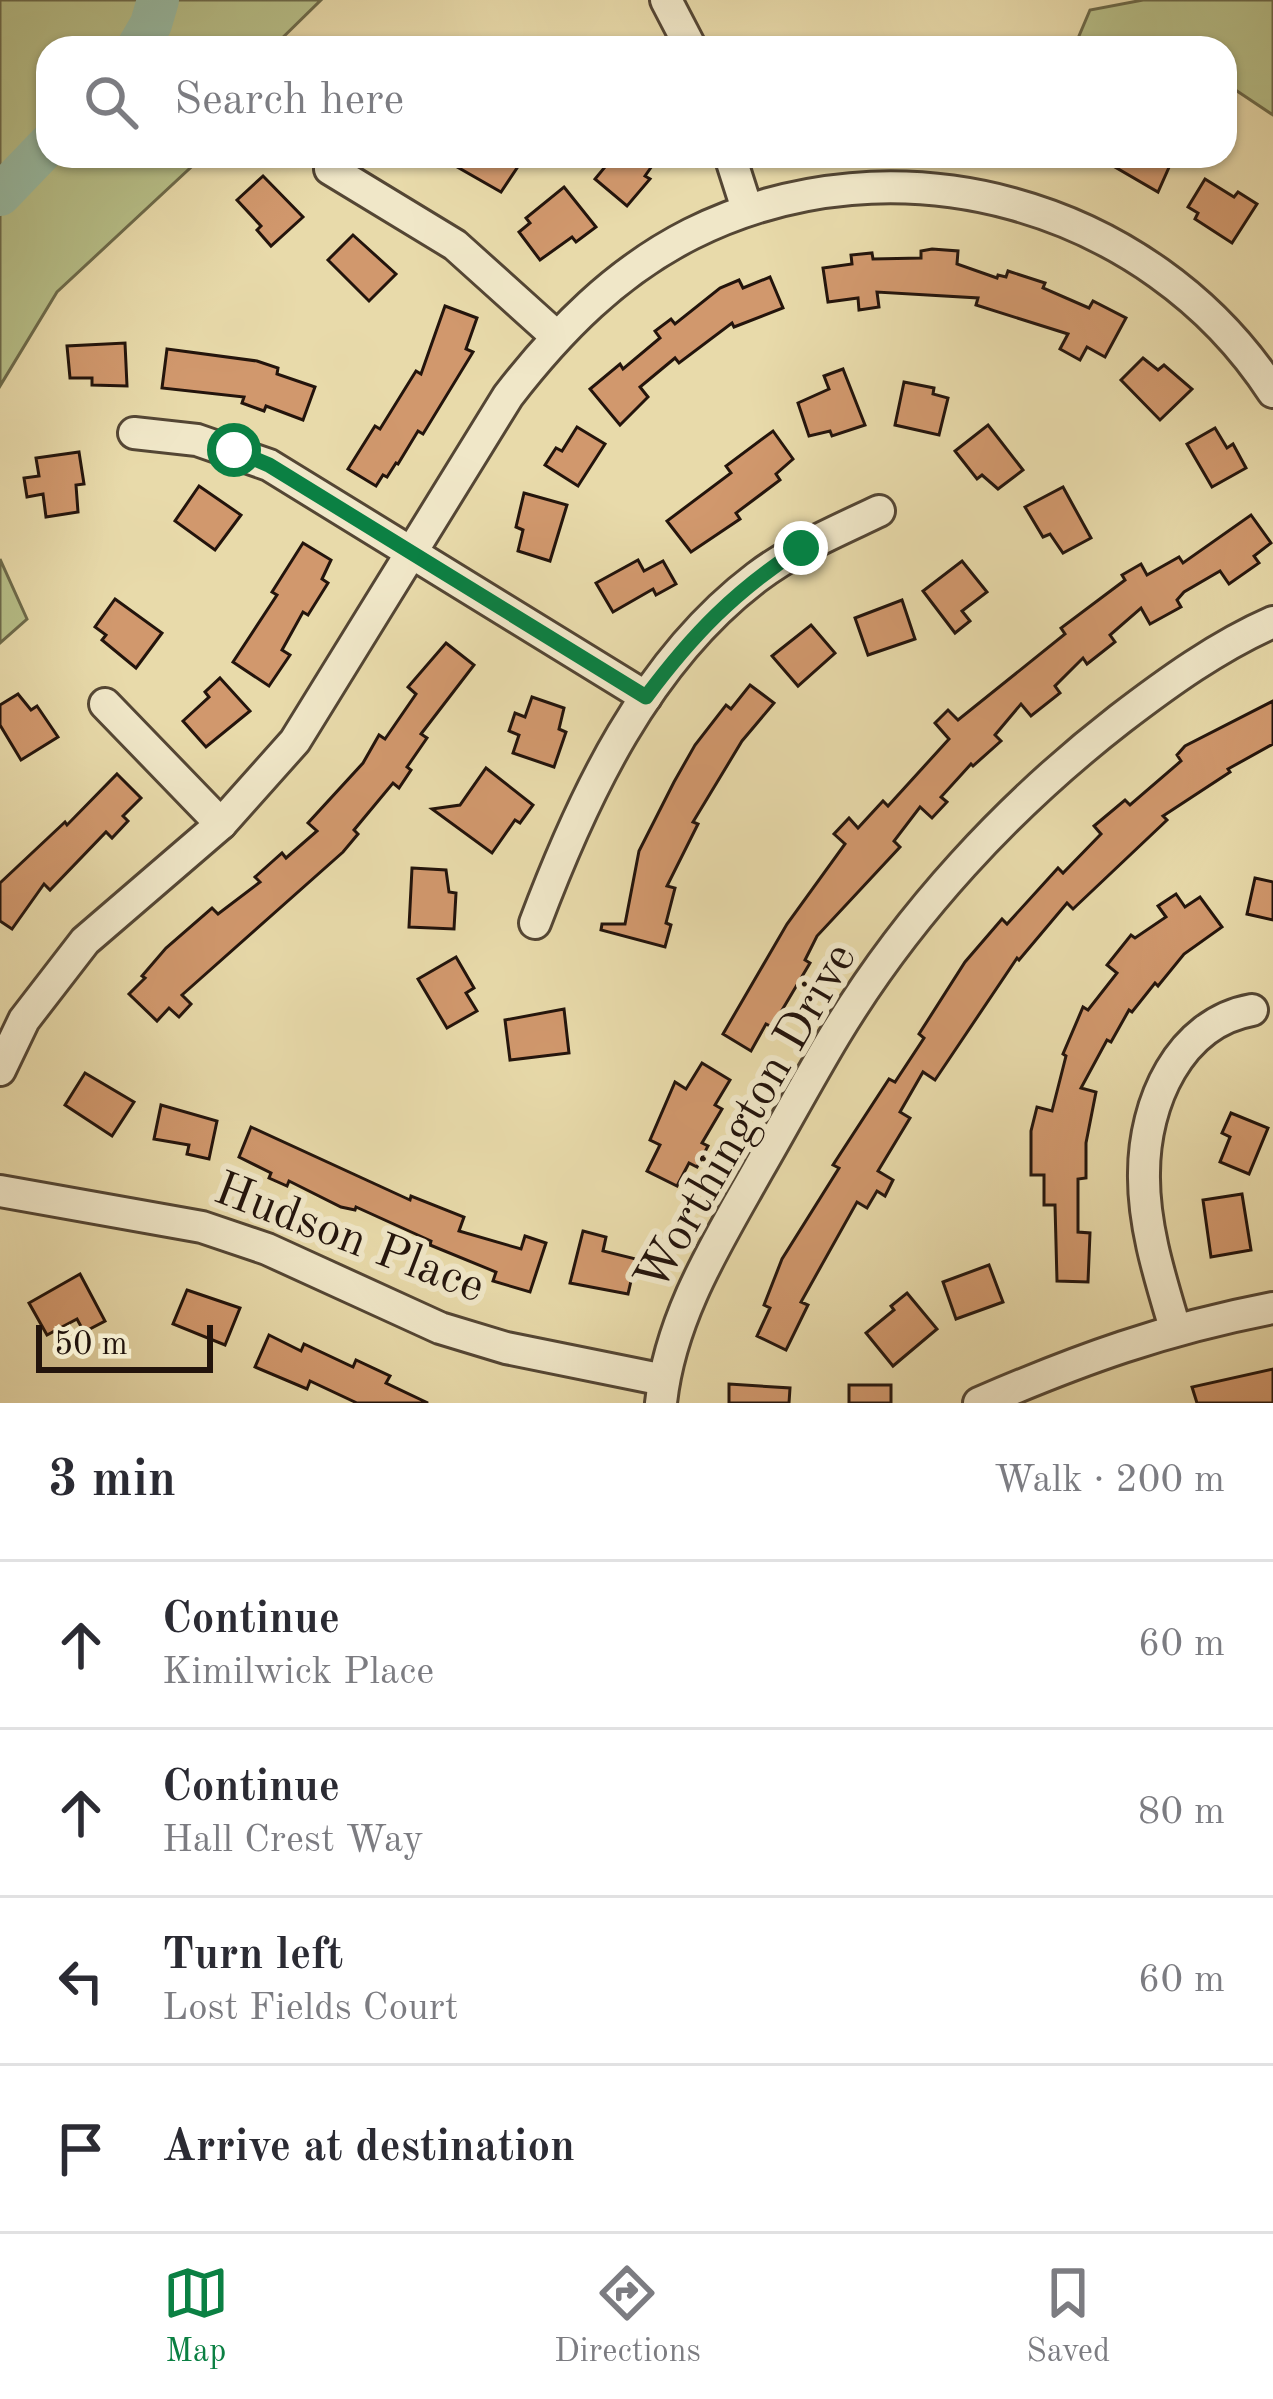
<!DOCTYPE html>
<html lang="en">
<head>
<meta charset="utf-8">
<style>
  :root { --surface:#fff; --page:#f7f7f7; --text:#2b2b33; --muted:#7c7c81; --line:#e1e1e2; --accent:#0b8043 }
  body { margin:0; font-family:"Old Standard TT",serif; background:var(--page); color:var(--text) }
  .scale { position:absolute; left:36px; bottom:30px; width:177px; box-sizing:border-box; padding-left:12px; border:6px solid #23140c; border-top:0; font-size:33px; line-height:42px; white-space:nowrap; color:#23140c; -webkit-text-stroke:9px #f0e7c8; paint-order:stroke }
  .stop { position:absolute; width:36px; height:36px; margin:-27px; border:9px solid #0b8043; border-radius:50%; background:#fff }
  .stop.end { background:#0b8043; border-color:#fff; box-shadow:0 3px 12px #0008 }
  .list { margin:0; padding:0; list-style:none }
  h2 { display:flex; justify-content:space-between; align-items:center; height:156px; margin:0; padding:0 48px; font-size:51px }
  h2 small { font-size:39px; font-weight:400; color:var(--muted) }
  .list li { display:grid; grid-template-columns:78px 1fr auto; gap:36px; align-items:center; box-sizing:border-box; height:168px; padding:0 48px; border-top:3px solid var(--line) }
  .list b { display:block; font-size:45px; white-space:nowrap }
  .list p { margin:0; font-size:39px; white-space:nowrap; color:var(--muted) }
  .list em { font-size:39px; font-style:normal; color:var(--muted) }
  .icon { flex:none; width:66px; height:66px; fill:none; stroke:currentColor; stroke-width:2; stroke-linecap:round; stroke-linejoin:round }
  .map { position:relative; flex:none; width:1273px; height:1403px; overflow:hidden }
  .search { position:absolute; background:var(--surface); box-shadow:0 3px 9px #0004; left:36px; right:36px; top:36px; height:132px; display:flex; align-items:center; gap:30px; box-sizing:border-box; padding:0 42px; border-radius:36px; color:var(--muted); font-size:45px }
  .sheet { height:828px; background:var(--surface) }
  nav { display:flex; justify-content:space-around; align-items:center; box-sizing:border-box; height:168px; border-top:3px solid var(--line); background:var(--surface); font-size:33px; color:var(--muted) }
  nav a { display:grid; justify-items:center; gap:6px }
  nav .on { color:var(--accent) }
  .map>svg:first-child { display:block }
  .green { fill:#b7bf88; stroke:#6d6a4a; stroke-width:3 }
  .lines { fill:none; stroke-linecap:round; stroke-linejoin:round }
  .river { stroke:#98bba3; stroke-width:42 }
  .building { fill:#d1986d; stroke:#23140c; stroke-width:3 }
  .minor-casing { stroke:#544634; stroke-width:36 }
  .minor { stroke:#f0e7c8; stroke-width:30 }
  .route { stroke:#0b8043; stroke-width:15 }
  .labels { text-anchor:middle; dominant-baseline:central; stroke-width:12; stroke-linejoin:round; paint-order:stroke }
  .street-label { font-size:48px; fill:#23140c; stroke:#f0e7c8 }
</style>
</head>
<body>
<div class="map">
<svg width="1273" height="1403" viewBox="0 0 1273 1403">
  <rect width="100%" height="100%" fill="#e8daaa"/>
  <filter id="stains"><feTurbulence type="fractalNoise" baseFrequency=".00167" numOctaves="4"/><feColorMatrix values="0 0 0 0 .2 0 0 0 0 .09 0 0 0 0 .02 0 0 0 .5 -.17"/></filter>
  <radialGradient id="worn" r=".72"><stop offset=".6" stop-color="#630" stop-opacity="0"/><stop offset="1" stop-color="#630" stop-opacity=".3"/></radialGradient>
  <g class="green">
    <path d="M 0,0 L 321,0 L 272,48 L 48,48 L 48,156 L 203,156 L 57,292 L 0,386 Z"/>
    <path d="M 1143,0 L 1273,0 L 1273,115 L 1225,83 L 1225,48 L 1095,48 L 1076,43 L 1090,10 Z"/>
    <path d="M 0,559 L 27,619 L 0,643 Z"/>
  </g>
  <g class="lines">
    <g class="river">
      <path d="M 137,48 L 151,24 L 158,0"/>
      <path d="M 0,195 L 48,145"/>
    </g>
  </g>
  <g class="building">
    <path d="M 438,156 L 525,156 L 501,192 Z"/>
    <path d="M 614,156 L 659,156 L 645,176 L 650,179 L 627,206 L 595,179 Z"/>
    <path d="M 1096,156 L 1174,156 L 1158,192 Z"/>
    <path d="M 263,176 L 303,217 L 271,246 L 257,230 L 261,226 L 237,200 Z"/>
    <path d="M 1205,179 L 1234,197 L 1238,192 L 1257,204 L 1232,243 L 1195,219 L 1198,213 L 1188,207 Z"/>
    <path d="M 564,187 L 596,227 L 576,242 L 572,237 L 540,260 L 519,232 L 530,223 L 526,218 Z"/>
    <path d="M 353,235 L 396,274 L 369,301 L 328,260 Z"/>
    <path d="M 932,249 L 958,251 L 957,264 L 997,278 L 998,275 L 1006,277 L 1008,271 L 1045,283 L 1043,288 L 1089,308 L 1093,301 L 1126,318 L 1105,357 L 1087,347 L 1080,360 L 1060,349 L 1068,334 L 976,305 L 978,298 L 877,292 L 879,307 L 859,310 L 858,298 L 828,302 L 823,268 L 852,264 L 851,255 L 872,253 L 873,259 L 921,258 L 921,251 Z"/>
    <path d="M 770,277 L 783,308 L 734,327 L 732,323 L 679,363 L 675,358 L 640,387 L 648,397 L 620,425 L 590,389 L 620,364 L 623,369 L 660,338 L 655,331 L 671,319 L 675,324 L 720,288 L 739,280 L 743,288 Z"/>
    <path d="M 445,306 L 477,318 L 466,349 L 473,352 L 423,434 L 418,431 L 398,464 L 396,463 L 387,477 L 383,475 L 376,486 L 348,469 L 375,426 L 380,429 L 416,371 L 421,374 Z"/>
    <path d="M 125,343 L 127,386 L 92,385 L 92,378 L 70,378 L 67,346 Z"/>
    <path d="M 167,349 L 257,361 L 278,368 L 277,374 L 315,387 L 303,420 L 266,406 L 264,411 L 242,403 L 244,397 L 162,388 Z"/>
    <path d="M 1143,358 L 1158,370 L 1164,365 L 1192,389 L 1160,420 L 1121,380 Z"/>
    <path d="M 843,369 L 865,425 L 832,436 L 830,431 L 809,436 L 798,403 L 829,389 L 824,376 Z"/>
    <path d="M 904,382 L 934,388 L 933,394 L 948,398 L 939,435 L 895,425 Z"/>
    <path d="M 988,425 L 1023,470 L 998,489 L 982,475 L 977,479 L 955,451 Z"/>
    <path d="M 577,427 L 605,444 L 578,486 L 545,465 L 556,448 L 562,451 Z"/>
    <path d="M 1215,428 L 1227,448 L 1233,444 L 1246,468 L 1212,487 L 1187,444 Z"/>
    <path d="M 773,431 L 793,459 L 776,474 L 780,480 L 736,513 L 740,519 L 691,552 L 667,521 L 731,473 L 726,466 Z"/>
    <path d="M 79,452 L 84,484 L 76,485 L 78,512 L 46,517 L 43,494 L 27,497 L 24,478 L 39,476 L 36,458 Z"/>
    <path d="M 199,486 L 241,515 L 215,550 L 175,521 Z"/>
    <path d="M 1063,487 L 1091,538 L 1063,553 L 1050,534 L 1043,537 L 1025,507 Z"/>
    <path d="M 524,493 L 567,505 L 550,561 L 518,551 L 523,530 L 516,527 Z"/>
    <path d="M 1251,515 L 1271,543 L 1254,556 L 1259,563 L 1229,584 L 1220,571 L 1184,592 L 1177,600 L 1181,607 L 1150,624 L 1141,608 L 1110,635 L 1115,642 L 1087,664 L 1083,658 L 1055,686 L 1060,693 L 1031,716 L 1021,704 L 995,735 L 1001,741 L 973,766 L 971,764 L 941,797 L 947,802 L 932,818 L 920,807 L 894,841 L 900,847 L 817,936 L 805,960 L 810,963 L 772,1027 L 766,1024 L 751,1051 L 723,1034 L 787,924 L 845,844 L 834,834 L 849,818 L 858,828 L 883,801 L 888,806 L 949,739 L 935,723 L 948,710 L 958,720 L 1065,634 L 1061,628 L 1125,580 L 1122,575 L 1141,564 L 1147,575 L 1179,557 L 1183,563 Z"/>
    <path d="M 303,543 L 331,560 L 322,579 L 328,583 L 308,615 L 303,612 L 282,650 L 290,655 L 269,686 L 233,662 L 277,595 L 272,592 Z"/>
    <path d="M 638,560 L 644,571 L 663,561 L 676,584 L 656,595 L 653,589 L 613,612 L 596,583 Z"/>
    <path d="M 962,561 L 987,592 L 962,611 L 970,621 L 955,633 L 923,591 Z"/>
    <path d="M 115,599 L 162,633 L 136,668 L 102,640 L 106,635 L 95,627 Z"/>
    <path d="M 902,600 L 915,639 L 868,655 L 855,618 Z"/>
    <path d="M 811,625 L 835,653 L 798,686 L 772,656 Z"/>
    <path d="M 446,643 L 474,665 L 421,734 L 427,738 L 407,767 L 411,770 L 399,788 L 393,783 L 354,830 L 358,834 L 343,852 L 182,995 L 191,1004 L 179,1017 L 169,1008 L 157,1021 L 129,994 L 145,978 L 142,976 L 166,948 L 212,908 L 218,914 L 260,882 L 255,877 L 282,853 L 286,858 L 317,831 L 308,823 L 363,763 L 379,735 L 385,739 L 416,694 L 408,687 Z"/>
    <path d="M 220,678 L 250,711 L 206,747 L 183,721 L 209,697 L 205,692 Z"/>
    <path d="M 750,685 L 774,703 L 742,741 L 693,822 L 698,824 L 667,886 L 675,888 L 666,923 L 671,925 L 665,947 L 601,930 L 602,924 L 625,924 L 639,851 L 674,782 L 695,745 L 726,705 L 731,709 Z"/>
    <path d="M 18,694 L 31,710 L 37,706 L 58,737 L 21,760 L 0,725 L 0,705 Z"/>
    <path d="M 532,697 L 564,708 L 559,729 L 566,732 L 554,767 L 513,753 L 519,735 L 509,731 L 515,713 L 525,717 Z"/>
    <path d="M 1273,701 L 1273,744 L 1228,769 L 1230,772 L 1163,816 L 1167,820 L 1073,909 L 1067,903 L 1019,960 L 1017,958 L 935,1080 L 923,1072 L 900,1112 L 910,1118 L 878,1171 L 893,1180 L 885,1196 L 877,1191 L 867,1208 L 857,1202 L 801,1302 L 808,1305 L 786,1350 L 757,1336 L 770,1308 L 764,1305 L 782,1259 L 839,1168 L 833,1165 L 889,1079 L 895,1082 L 924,1038 L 919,1034 L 965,962 L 1002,919 L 1007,924 L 1058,868 L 1063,873 L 1101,834 L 1094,826 L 1125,800 L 1130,805 L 1181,761 L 1177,755 L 1185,746 Z"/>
    <path d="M 486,768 L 533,805 L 520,823 L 515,820 L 492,853 L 432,809 L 460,805 Z"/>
    <path d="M 117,774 L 141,798 L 123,816 L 128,821 L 112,838 L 106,832 L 50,890 L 44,884 L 12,929 L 0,921 L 0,883 L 65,822 L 67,825 Z"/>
    <path d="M 412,868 L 446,870 L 449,892 L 456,893 L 454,929 L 409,927 Z"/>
    <path d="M 1255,878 L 1273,882 L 1273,920 L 1247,914 Z"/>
    <path d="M 1176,894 L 1185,907 L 1200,897 L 1222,927 L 1184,954 L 1158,986 L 1155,983 L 1132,1012 L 1129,1010 L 1111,1042 L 1107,1040 L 1081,1088 L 1096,1092 L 1086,1143 L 1086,1178 L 1078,1179 L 1078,1232 L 1090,1233 L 1088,1282 L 1057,1281 L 1055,1205 L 1044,1205 L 1044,1175 L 1031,1175 L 1031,1131 L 1037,1107 L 1052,1111 L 1066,1056 L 1063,1054 L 1083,1007 L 1088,1010 L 1117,973 L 1107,965 L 1131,935 L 1135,938 L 1166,917 L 1158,906 Z"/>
    <path d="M 456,957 L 474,988 L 466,993 L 477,1011 L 447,1028 L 418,979 Z"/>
    <path d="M 564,1009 L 569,1053 L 510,1060 L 505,1020 Z"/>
    <path d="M 702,1063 L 730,1080 L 715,1105 L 722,1109 L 702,1143 L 708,1146 L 697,1167 L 689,1163 L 677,1186 L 647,1171 L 660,1145 L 650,1140 L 675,1082 L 686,1089 Z"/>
    <path d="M 85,1073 L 134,1102 L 112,1136 L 65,1105 Z"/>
    <path d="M 161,1105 L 217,1121 L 209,1159 L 187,1154 L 189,1145 L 154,1139 Z"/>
    <path d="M 1231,1113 L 1268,1128 L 1249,1174 L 1220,1162 L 1230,1137 L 1222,1133 Z"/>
    <path d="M 251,1127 L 410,1200 L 411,1196 L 464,1217 L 459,1231 L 521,1249 L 525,1236 L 546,1243 L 530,1292 L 493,1281 L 496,1272 L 430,1245 L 431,1241 L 356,1207 L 355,1210 L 341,1207 L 289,1181 L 287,1186 L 269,1178 L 271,1173 L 239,1157 Z"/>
    <path d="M 1242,1194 L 1251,1250 L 1211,1257 L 1203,1200 Z"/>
    <path d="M 583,1231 L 606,1237 L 603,1251 L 636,1259 L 628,1294 L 570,1283 Z"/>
    <path d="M 989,1265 L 1003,1302 L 956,1319 L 943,1282 Z"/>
    <path d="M 80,1274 L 105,1321 L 84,1332 L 77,1319 L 47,1335 L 29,1303 Z"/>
    <path d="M 187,1290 L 240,1308 L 225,1345 L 173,1324 Z"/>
    <path d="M 907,1293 L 937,1329 L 893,1366 L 866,1333 L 894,1310 L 891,1306 Z"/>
    <path d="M 269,1335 L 301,1351 L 304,1344 L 353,1367 L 356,1360 L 390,1376 L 386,1383 L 428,1403 L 357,1403 L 310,1381 L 307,1389 L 255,1367 Z"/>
    <path d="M 1273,1369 L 1273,1403 L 1197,1403 L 1192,1387 Z"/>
    <path d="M 729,1384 L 790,1388 L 789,1403 L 729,1403 Z"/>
    <rect x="849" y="1385" width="42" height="18"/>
  </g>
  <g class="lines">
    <defs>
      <g id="minor">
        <path d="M 666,0 L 691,48"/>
        <path d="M 730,156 L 747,209"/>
        <path d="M 330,169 L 455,245 L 556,336"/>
        <path d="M 134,433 L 197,440 L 269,465 L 646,697"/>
        <path d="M 105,704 L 221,824"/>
        <path d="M 535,923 C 583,796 646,661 757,577 C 794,549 837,531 879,511"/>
        <path d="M 0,1070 L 24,1020 L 85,941 L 221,824 L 295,741 L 508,396 C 559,330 616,272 691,234 C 895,132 1150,203 1273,392"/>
        <path d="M 0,1191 L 202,1227 L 267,1249 L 440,1328 L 506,1348 L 664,1380"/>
        <path d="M 1175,1328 C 1160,1278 1143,1225 1144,1173 C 1144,1103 1179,1023 1252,1010"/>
        <path d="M 661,1403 C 670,1317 717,1243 758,1170 C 784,1125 808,1080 835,1035 C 908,914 1008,806 1120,719 C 1167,683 1218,646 1273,622"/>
        <path d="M 979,1403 C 1081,1359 1164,1329 1273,1308"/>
      </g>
    </defs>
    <use href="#minor" class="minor-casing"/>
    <use href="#minor" class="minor"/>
  </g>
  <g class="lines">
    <path class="route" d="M 234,450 L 269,465 L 646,697 C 693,634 735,591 801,548"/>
  </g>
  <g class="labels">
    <g class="street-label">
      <text transform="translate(747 1118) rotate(-60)">Worthington Drive</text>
      <text transform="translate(349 1239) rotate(21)">Hudson Place</text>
    </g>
  </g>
  <rect width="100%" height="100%" filter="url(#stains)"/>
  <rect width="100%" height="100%" fill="url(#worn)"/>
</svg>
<div class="scale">50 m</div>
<div class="stop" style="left:234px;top:450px"></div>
<div class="stop end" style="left:801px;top:548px"></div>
<div class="search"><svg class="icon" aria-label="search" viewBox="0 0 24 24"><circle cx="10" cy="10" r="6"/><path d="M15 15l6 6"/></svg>Search here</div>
</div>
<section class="sheet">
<h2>3 min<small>Walk · 200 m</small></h2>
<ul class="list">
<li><svg class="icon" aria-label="ahead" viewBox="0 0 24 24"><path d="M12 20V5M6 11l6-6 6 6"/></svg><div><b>Continue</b><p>Kimilwick Place</p></div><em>60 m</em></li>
<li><svg class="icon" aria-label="ahead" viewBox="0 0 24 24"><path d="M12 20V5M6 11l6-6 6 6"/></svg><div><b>Continue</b><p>Hall Crest Way</p></div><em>80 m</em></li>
<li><svg class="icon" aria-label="left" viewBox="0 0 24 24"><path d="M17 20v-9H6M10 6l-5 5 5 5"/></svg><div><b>Turn left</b><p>Lost Fields Court</p></div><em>60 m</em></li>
<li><svg class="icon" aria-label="arrive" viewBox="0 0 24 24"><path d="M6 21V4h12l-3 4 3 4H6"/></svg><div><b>Arrive at destination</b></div></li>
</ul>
</section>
<nav>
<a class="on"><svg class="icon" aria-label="map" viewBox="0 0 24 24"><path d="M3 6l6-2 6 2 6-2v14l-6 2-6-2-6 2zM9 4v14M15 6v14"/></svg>Map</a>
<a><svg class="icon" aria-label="directions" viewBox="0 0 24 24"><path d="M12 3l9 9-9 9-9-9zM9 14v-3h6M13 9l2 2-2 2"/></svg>Directions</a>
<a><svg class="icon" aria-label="saved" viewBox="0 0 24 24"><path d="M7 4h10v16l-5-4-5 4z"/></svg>Saved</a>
</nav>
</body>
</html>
